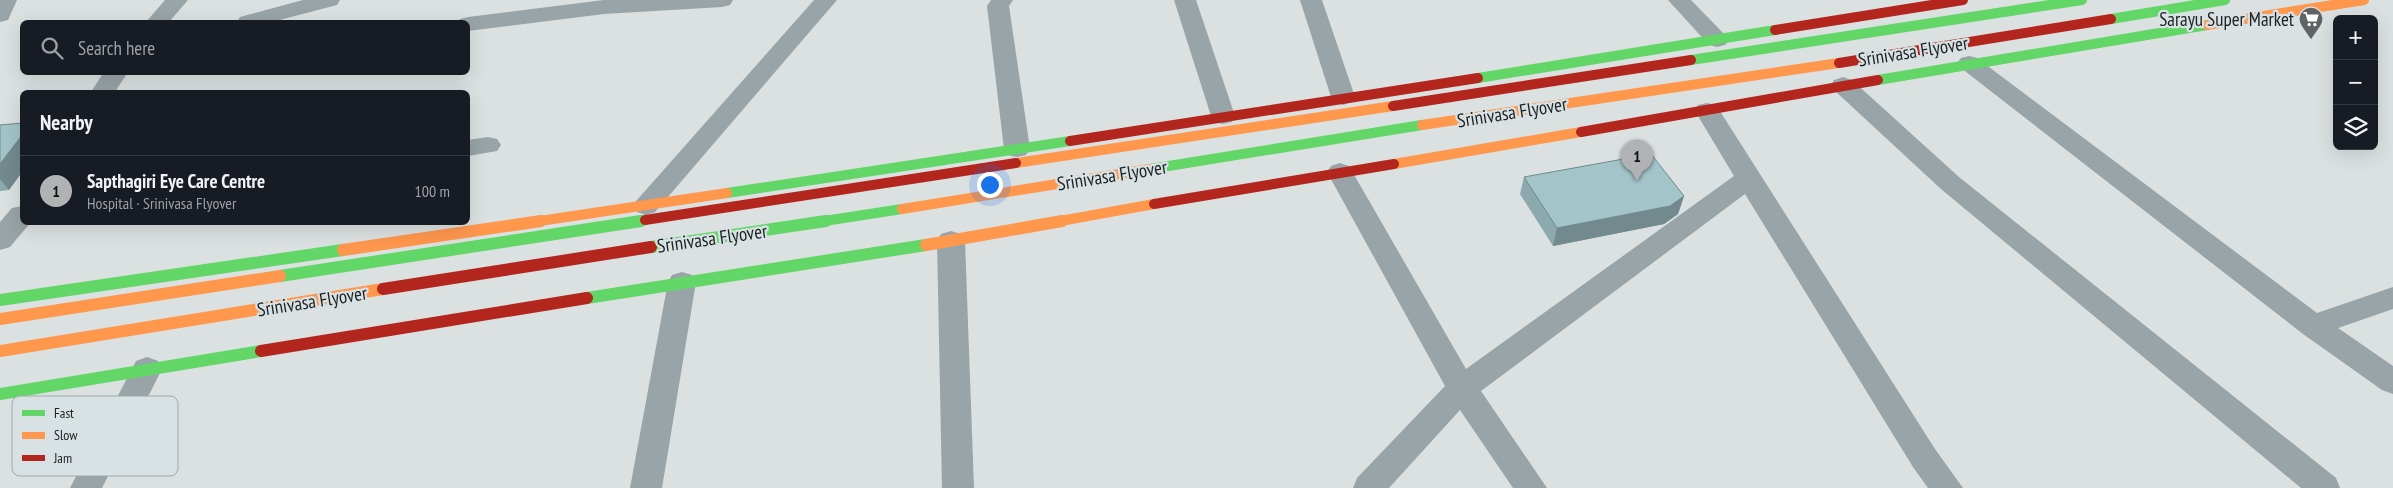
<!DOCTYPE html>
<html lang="en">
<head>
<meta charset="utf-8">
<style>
  :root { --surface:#171b24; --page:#20242c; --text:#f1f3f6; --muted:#9ea1a6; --line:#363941; --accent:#b0b2b4 }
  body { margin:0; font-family:"PT Sans Narrow",sans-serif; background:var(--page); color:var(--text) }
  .controls { position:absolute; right:15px; top:15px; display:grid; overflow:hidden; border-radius:8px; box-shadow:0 5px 20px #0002 }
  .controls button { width:45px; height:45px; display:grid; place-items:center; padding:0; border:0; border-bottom:1px solid var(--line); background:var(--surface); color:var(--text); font:25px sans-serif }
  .you { position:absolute; left:989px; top:184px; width:18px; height:18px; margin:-12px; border:4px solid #fff; border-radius:50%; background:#1a73e8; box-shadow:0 0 0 8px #1a73e833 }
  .badge { display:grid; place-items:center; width:32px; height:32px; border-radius:50%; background:var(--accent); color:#111; font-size:16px; font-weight:700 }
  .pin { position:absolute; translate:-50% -41px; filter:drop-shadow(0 1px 2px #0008) }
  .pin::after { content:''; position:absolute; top:26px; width:18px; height:15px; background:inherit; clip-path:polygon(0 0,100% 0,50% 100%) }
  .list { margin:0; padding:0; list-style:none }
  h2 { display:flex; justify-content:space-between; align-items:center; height:65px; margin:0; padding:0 20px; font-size:21px }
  h2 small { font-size:16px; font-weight:400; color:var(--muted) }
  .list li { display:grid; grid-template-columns:32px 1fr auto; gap:15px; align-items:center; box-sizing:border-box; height:70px; padding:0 20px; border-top:1px solid var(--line) }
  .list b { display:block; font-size:19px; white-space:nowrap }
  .list p { margin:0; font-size:16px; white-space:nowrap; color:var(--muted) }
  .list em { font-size:16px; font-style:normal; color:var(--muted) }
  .icon { flex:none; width:28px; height:28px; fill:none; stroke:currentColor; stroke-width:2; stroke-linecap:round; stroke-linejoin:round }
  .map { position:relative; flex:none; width:2393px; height:488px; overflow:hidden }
  .search { position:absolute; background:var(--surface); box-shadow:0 5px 20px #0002; left:20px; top:20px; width:450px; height:55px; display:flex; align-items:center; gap:12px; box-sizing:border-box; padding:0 18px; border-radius:8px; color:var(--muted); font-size:19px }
  .panel { position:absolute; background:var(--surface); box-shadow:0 5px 20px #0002; left:20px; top:90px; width:450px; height:135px; border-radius:8px }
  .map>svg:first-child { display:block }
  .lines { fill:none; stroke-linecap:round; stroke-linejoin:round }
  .street { fill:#98a4a7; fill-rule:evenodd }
  .fast-far1 { stroke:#63d668; stroke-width:10 }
  .fast { stroke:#63d668; stroke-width:12 }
  .slow-far1 { stroke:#ff974d; stroke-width:10 }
  .slow { stroke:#ff974d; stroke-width:12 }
  .jam-far1 { stroke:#b3261e; stroke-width:10 }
  .jam { stroke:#b3261e; stroke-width:12 }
  .wall { fill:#8ca9ad }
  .shaded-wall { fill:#72898d }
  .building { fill:#a3c4c9; stroke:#72898d }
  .labels { text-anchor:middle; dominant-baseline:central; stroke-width:4.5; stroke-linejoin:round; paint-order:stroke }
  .poi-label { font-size:19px; fill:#1d2021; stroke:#d8e2e4; text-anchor:end }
  .street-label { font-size:19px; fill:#1d2021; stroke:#d8e2e4 }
  .key { fill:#d8e2e4; stroke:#a0a8aa; stroke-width:1 }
  .key-label { font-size:14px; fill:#1d2021 }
</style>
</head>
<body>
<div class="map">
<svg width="2393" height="488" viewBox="0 0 2393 488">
  <rect width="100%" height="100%" fill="#dbe0e1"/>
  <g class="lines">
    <g class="street">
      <path d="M 0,0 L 17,0 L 8,20 L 0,22 Z"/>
      <path d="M 165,0 L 188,0 L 169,22 L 146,22 Z"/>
      <path d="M 303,0 L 340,0 L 337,5 L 272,22 L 237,22 L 240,17 Z"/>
      <path d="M 604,0 L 733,0 L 730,5 L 722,7 L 604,14 L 468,31 L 468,22 L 458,22 L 460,19 L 468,17 Z"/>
      <path d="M 814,0 L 837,0 L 655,212 L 646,215 L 637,212 L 633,206 L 637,200 Z"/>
      <path d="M 991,0 L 1013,0 L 1009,6 L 1030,149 L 1026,155 L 1017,157 L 1008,155 L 1004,149 L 987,6 Z"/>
      <path d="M 1174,0 L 1196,0 L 1235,116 L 1232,122 L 1223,124 L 1214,122 L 1211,116 Z"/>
      <path d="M 1300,0 L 1322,0 L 1355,97 L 1352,102 L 1343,105 L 1334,102 L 1331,97 Z"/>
      <path d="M 1668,0 L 1691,0 L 1725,35 L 1729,40 L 1725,45 L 1717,47 L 1709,45 Z"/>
      <path d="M 1969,56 L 1977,58 L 2317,313 L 2393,287 L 2393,309 L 2338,328 L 2393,366 L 2393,394 L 2382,390 L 2303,334 L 1961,68 L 1957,63 L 1961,58 Z"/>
      <path d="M 104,72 L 128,72 L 115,92 L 91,92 Z"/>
      <path d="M 1843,77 L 1852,80 L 1959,177 L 2336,478 L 2340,488 L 2301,488 L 1941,189 L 1834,90 L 1831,85 L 1834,80 Z"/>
      <path d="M 1707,103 L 1716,105 L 1935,449 L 1963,488 L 1928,488 L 1913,467 L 1745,194 L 1481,391 L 1547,488 L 1513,488 L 1460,410 L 1389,488 L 1353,488 L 1357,478 L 1445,386 L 1327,172 L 1331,166 L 1340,163 L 1349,166 L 1466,369 L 1734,176 L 1695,111 L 1698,105 Z"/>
      <path d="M 488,137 L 497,139 L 501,145 L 497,151 L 468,156 L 468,140 Z"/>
      <path d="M 22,206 L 22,222 L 31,222 L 10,247 L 0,250 L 0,222 L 12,208 Z"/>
      <path d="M 951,231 L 961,234 L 965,241 L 974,488 L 942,488 L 937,241 L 941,234 Z"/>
      <path d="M 682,272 L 692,275 L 696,282 L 662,488 L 630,488 L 668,282 L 672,275 Z"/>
      <path d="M 147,357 L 158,361 L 162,369 L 102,488 L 70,488 L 136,361 Z"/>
    </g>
    <g class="fast-far1">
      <path d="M 2111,19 L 2225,0"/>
      <path d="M 1691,60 L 2082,0"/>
      <path d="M 1478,78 L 1775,30"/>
      <path d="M 1878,80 L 2207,25"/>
      <path d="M 1150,169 L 1422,125"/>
      <path d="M 727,193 L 1070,141"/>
      <path d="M 633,222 L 645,220"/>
      <path d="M 818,222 L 902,209"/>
    </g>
    <g class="fast">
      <path d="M 651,247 L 826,221"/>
      <path d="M 280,276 L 641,221"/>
      <path d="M 587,298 L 926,245"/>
      <path d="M 0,300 L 343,250"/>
      <path d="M 0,394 L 261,351"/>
    </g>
    <g class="slow-far1">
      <path d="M 2207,25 L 2364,0"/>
      <path d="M 1422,125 L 1839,63"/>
      <path d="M 1016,163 L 1393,106"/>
      <path d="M 1394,164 L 1581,132"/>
      <path d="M 902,209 L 1150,169"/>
      <path d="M 533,222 L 727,193"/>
      <path d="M 1055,222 L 1154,204"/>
    </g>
    <g class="slow">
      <path d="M 926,245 L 1062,221"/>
      <path d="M 343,250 L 541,221"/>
      <path d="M 0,319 L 280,276"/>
      <path d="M 0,351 L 383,289"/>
    </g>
    <g class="jam-far1">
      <path d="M 1775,30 L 1963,0"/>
      <path d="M 1839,63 L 2111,19"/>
      <path d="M 1393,106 L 1691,60"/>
      <path d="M 1581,132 L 1878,80"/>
      <path d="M 1070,141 L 1478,78"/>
      <path d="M 1154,204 L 1394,164"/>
      <path d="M 645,220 L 1016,163"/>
    </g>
    <g class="jam">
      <path d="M 383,289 L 651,247"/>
      <path d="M 261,351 L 587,298"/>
    </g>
  </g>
  <g class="wall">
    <path d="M 22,123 L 22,172 L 9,190 L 0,191 L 0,125 Z"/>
    <path d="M 1524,177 L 1684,196 L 1678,214 L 1664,224 L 1553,246 L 1520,194 Z"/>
  </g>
  <g class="shaded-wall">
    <path d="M 22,135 L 22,172 L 9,190 L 0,179 L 0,164 Z"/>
    <path d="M 1684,196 L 1678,214 L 1664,224 L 1553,246 L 1557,228 Z"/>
  </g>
  <g class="building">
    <path d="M 22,123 L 22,135 L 0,164 L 0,125 Z"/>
    <path d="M 1651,154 L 1684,196 L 1670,206 L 1557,228 L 1524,177 Z"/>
  </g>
  <defs>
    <symbol id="supermarket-pin" viewBox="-11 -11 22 30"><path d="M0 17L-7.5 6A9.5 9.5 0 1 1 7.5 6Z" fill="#606364" stroke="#d8e2e4"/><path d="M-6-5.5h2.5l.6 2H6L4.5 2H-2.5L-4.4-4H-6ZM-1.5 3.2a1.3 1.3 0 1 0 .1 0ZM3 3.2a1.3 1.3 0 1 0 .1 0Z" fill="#fff"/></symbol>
  </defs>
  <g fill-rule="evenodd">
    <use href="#supermarket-pin" x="2297" y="5" width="28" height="38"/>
  </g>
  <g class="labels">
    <g class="poi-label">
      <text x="2294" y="19">Sarayu Super Market</text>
    </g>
    <g class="street-label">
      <text transform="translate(1913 51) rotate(-9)">Srinivasa Flyover</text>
      <text transform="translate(1512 112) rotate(-9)">Srinivasa Flyover</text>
      <text transform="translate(1112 175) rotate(-9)">Srinivasa Flyover</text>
      <text transform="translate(712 238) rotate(-8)">Srinivasa Flyover</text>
      <text transform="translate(312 301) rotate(-9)">Srinivasa Flyover</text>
    </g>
  </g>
  <rect x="12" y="396" width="166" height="80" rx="8" class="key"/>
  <rect x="22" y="410" width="23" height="6" fill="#63d668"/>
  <rect x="22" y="432" width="23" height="7" fill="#ff974d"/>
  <rect x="22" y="455" width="23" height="6" fill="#b3261e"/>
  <g class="key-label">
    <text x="54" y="418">Fast</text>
    <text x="54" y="440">Slow</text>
    <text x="54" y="463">Jam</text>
  </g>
</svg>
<div class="controls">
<button>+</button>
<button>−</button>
<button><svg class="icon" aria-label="layers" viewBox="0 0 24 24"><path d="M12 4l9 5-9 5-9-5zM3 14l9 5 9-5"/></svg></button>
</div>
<div class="you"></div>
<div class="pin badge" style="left:1637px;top:181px">1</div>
<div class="search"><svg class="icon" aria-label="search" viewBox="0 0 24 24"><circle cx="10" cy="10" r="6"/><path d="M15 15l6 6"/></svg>Search here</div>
<section class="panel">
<h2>Nearby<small></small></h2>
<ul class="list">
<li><span class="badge">1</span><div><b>Sapthagiri Eye Care Centre</b><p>Hospital · Srinivasa Flyover</p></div><em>100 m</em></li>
</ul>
</section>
</div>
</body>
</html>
